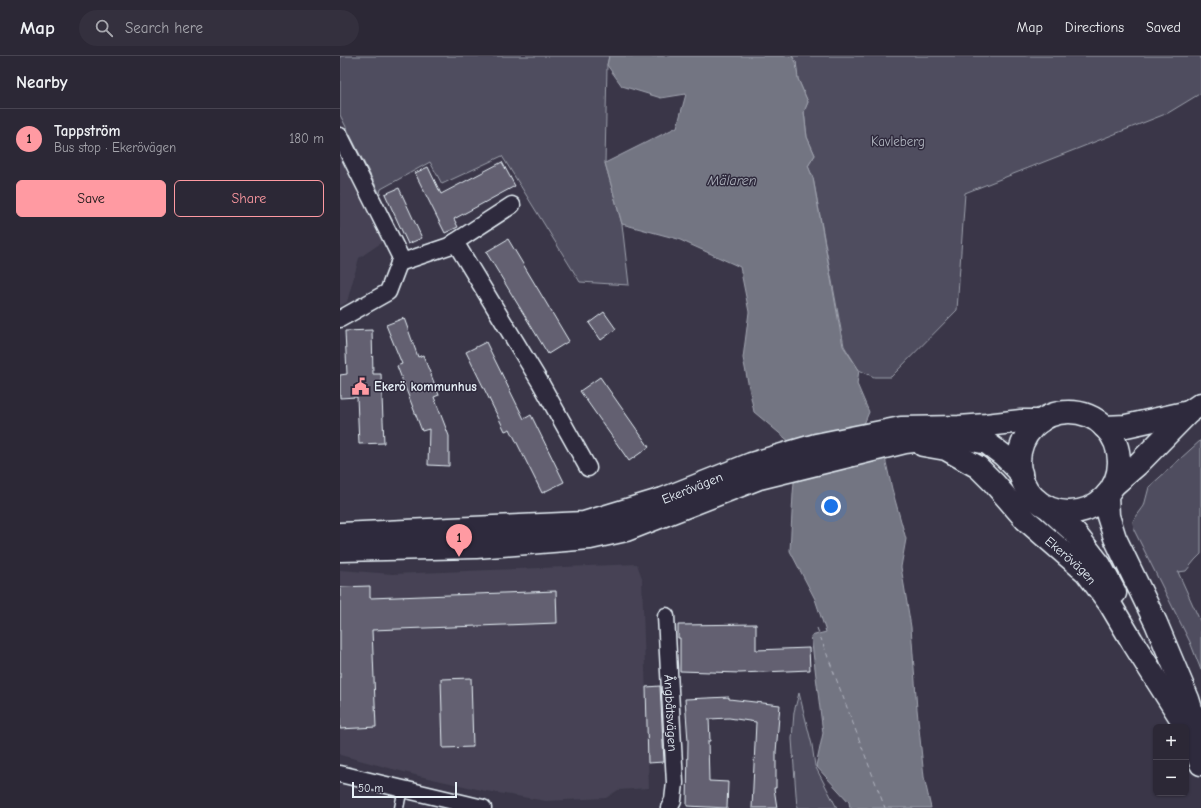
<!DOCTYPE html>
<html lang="en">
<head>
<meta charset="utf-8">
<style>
  :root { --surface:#2c2836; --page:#34303e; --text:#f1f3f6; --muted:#a6a6ad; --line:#484451; --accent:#ff9aa2 }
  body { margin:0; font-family:"Comic Neue",sans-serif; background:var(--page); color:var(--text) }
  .controls { position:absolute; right:12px; bottom:12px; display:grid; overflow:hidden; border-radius:6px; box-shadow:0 1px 3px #0004 }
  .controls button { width:36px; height:36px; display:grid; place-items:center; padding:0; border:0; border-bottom:1px solid var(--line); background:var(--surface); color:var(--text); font:20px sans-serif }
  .scale { position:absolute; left:12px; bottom:10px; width:105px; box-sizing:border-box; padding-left:4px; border:2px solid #e8f1f8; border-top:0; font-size:11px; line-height:14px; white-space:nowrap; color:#e8f1f8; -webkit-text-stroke:3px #2f2a3d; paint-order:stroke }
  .you { position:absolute; left:491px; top:450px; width:14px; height:14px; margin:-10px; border:3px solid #fff; border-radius:50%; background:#1a73e8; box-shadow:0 0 0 6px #1a73e833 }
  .badge { display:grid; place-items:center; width:26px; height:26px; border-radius:50%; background:var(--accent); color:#111; font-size:13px; font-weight:700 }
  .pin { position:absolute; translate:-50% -33px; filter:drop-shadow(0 1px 2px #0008) }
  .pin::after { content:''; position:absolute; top:21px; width:14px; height:12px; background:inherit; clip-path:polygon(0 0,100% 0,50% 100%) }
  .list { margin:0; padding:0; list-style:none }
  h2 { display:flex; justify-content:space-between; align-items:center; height:52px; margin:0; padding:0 16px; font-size:17px }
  h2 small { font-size:13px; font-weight:400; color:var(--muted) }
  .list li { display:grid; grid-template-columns:26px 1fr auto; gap:12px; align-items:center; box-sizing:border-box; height:60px; padding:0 16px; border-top:1px solid var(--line) }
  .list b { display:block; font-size:15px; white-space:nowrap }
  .list p { margin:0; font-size:13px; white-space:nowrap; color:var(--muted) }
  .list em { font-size:13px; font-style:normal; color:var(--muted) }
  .actions { display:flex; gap:8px; padding:12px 16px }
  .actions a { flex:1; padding:9px 0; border:1px solid var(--accent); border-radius:6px; text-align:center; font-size:14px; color:var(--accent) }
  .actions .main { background:var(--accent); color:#111 }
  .icon { flex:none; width:22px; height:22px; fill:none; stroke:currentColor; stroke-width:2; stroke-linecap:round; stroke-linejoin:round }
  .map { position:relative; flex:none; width:861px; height:752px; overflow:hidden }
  header { display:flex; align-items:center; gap:24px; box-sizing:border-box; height:56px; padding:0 20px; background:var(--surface); border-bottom:1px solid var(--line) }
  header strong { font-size:19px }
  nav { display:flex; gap:22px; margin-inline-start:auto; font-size:14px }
  .search { width:280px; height:36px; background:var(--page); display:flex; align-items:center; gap:10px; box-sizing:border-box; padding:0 14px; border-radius:22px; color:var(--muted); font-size:15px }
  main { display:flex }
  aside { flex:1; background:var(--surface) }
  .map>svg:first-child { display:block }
  .built { fill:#464354 }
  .green { fill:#504e5f; stroke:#9ca0ac }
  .water { fill:#737482; stroke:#a2a6b1 }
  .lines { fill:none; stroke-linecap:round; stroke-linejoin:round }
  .ferry { stroke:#aeb2bd; stroke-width:1; stroke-dasharray:5 4; stroke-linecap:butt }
  .building { fill:#636171; stroke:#e8f1f8 }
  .service-casing { stroke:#e8f1f8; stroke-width:11 }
  .minor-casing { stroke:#e8f1f8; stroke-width:19 }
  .secondary-casing { stroke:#e8f1f8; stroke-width:25 }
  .service { stroke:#2f2a3d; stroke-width:8 }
  .minor { stroke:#2f2a3d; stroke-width:16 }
  .secondary { stroke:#2f2a3d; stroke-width:22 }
  .labels { text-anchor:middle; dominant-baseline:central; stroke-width:3; stroke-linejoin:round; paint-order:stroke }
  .park-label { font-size:13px; fill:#b3b8c2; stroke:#2f2a3d }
  .poi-label { font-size:13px; font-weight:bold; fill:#e8f1f8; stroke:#2f2a3d; text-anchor:start }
  .street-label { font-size:13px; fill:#e8f1f8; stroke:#2f2a3d }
  .water-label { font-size:14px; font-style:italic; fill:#aeb2bd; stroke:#2f2a3d }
</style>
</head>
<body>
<header>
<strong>Map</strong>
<div class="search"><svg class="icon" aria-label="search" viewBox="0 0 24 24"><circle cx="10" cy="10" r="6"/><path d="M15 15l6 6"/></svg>Search here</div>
<nav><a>Map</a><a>Directions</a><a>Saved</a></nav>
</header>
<main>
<aside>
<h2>Nearby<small></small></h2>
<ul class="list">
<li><span class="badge">1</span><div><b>Tappström</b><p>Bus stop · Ekerövägen</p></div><em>180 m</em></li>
</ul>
<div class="actions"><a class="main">Save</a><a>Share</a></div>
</aside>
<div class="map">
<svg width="861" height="752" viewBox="0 0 861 752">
  <rect width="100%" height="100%" fill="#3a3648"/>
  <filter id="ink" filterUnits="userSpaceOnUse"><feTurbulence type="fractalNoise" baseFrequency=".025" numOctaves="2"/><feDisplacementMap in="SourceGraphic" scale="8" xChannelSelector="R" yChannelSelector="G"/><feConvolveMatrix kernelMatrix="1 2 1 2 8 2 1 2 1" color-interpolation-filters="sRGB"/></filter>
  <g filter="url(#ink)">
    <g class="built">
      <path d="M 0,92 L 47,183 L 19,202 L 7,246 L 0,250 Z"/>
      <path d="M 297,508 L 302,522 L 309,732 L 278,734 L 266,742 L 206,745 L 146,735 L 79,720 L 0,699 L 0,514 L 53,518 Z"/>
    </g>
    <g class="green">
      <path d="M 0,0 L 269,0 L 267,9 L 265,107 L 282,168 L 289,229 L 240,226 L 162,100 L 102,128 L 90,106 L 41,133 L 40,138 L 0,59 Z"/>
      <path d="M 452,0 L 861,0 L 861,37 L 828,57 L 625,137 L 617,254 L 551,321 L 534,321 L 519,314 L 504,290 L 473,122 L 468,110 L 475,99 L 467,81 L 464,55 L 468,46 L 458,23 L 456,6 Z"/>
      <path d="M 861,384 L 861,498 L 855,504 L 846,515 L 838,516 L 861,567 L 861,614 L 850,586 L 794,474 L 793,465 L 804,450 L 809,431 Z"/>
      <path d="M 459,637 L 472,689 L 475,710 L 497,752 L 457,752 L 452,683 L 454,656 Z"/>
    </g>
    <path class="water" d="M 269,0 L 452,0 L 456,6 L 458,23 L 468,46 L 464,56 L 467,81 L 475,99 L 468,110 L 473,122 L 503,290 L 519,314 L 517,328 L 529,356 L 517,385 L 545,402 L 552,433 L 566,483 L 561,511 L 571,571 L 577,653 L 584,721 L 591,752 L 510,752 L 509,746 L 476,710 L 483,677 L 471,580 L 486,576 L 475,543 L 450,495 L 453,438 L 457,392 L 414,356 L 403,302 L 409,256 L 400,211 L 338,183 L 282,168 L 265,107 L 337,71 L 346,38 L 321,42 L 282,30 L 267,9 Z"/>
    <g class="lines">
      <path class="ferry" d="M 477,572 L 545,752"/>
    </g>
    <g class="building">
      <path d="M 162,106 L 175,130 L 114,163 L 118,171 L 105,177 L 75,117 L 88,111 L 101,138 Z"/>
      <path d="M 59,132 L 82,182 L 68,188 L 45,138 Z"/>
      <path d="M 168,183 L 229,285 L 208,298 L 146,196 Z"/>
      <path d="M 264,256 L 276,273 L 261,284 L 249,267 Z"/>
      <path d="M 64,262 L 78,301 L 83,299 L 99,339 L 94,341 L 109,380 L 109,410 L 88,409 L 89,373 L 82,375 L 57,310 L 62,308 L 46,269 Z"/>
      <path d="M 32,274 L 33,318 L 41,318 L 44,387 L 19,388 L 17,341 L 0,342 L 0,319 L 7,318 L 5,275 Z"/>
      <path d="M 146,286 L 184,363 L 191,359 L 224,426 L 202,437 L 170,373 L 165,375 L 126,296 Z"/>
      <path d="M 260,321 L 309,391 L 289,405 L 240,335 Z"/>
      <path d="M 30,530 L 30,542 L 216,535 L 217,567 L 32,574 L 36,671 L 0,673 L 0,531 Z"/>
      <path d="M 416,568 L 416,594 L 469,592 L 470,614 L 400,617 L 340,615 L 340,582 L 338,582 L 338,569 Z"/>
      <path d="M 131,622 L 133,691 L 103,692 L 101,623 Z"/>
      <path d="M 320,630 L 324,706 L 308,707 L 306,631 Z"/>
      <path d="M 389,641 L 389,643 L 440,649 L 436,696 L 436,732 L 434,732 L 437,752 L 412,752 L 416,666 L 389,662 L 369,663 L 370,685 L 368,685 L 369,725 L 388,726 L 387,752 L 347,750 L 348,685 L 345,643 Z"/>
    </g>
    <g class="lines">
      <defs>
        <path id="service" d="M 59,752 L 63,732"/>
        <g id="minor">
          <path d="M 0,80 L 61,202 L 48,236 L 0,263"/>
          <path d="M 115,186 L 200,326 L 248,412"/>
          <path d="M 59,207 L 109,190 L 172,149"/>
          <path id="s1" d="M 326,560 L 335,727 L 333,744 L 329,752"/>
          <path d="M 0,718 L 143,752"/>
        </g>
        <g id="secondary">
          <circle cx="729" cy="406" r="50"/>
          <path d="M 764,371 L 786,370 L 849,356"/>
          <path id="s2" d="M 583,389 L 606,393 L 638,411 L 654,427 L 686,464 L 746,516 L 770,548 L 792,585 L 847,672"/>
          <path d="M 774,429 L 797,409 L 849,356 L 861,348"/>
          <path d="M 767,439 L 768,460 L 775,482 L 816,567 L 848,643 L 858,675"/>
          <path d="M 708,452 L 735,477 L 760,509 L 775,537"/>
          <path id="s3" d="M 0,478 L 244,467 L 323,443 L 411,408 L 476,389 L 561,372 L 619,371 L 646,369 L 681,365 L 701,365"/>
          <path d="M 0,494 L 136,491 L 250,482 L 286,474 L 419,422 L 565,386 L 614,380 L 647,387 L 663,399 L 681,417"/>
          <path d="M 840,659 L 847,672 L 861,708"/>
        </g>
      </defs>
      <use href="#service" class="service-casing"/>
      <use href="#minor" class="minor-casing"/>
      <use href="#secondary" class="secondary-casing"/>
      <use href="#service" class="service"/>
      <use href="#minor" class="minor"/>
      <use href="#secondary" class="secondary"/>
    </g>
  </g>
  <defs>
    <symbol id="civic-bare" viewBox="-9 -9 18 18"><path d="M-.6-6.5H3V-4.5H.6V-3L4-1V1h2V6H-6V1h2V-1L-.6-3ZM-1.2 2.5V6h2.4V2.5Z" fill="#ff9aa2" stroke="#2f2a3d" stroke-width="2.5" paint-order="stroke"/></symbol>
  </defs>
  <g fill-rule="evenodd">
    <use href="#civic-bare" x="8" y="318" width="25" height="25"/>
  </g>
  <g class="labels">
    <g class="park-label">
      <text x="558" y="85">Kavleberg</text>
    </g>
    <g class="poi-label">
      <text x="34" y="330">Ekerö kommunhus</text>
    </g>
    <g class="street-label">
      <text stroke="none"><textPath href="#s3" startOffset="358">Ekerövägen</textPath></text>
      <text stroke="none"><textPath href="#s2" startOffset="192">Ekerövägen</textPath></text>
      <text stroke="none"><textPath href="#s1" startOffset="97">Ångbåtsvägen</textPath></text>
    </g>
    <g class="water-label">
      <text x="392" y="124">Mälaren</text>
    </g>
  </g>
</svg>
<div class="controls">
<button>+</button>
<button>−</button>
</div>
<div class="scale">50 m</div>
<div class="you"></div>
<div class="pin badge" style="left:119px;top:501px">1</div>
</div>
</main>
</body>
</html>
